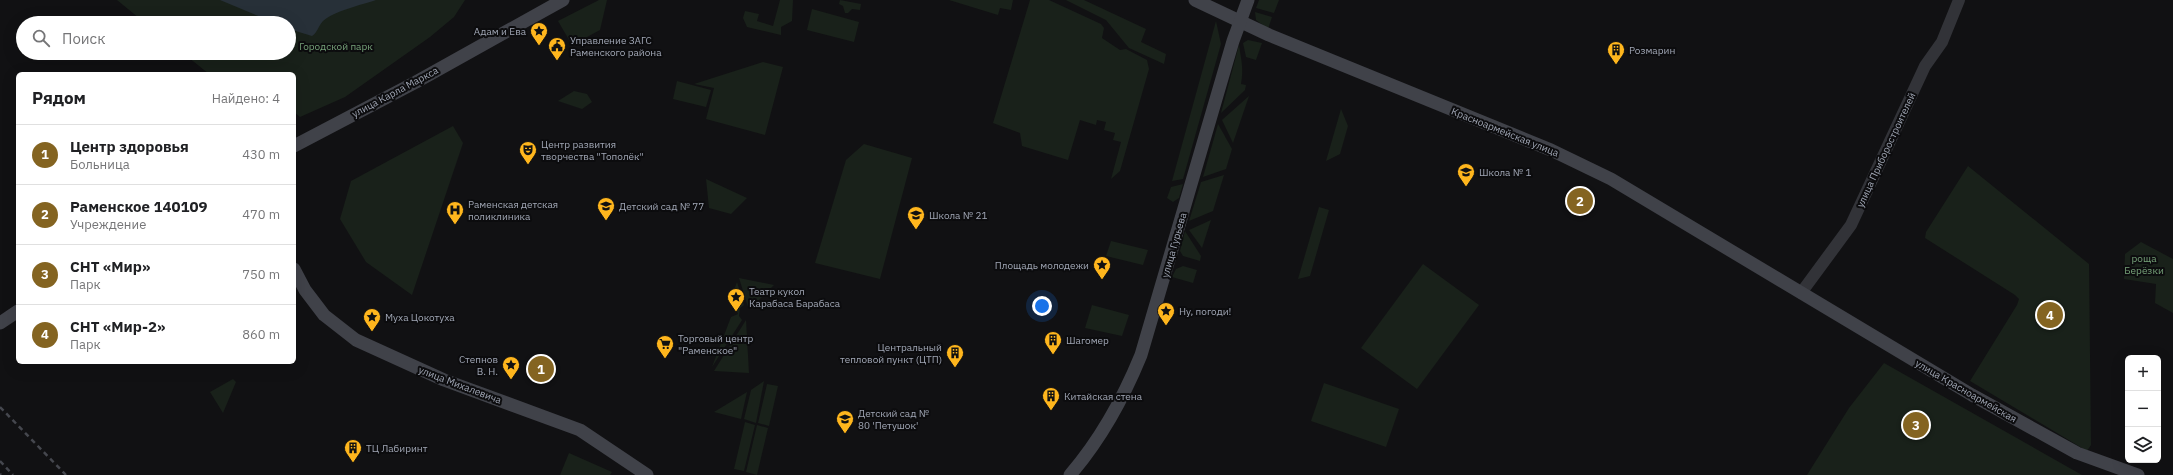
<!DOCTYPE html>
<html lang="ru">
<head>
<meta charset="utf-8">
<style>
  :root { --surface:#fff; --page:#f2f2f2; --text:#202124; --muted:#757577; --line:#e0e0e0; --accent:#846421 }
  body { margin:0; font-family:"IBM Plex Sans",sans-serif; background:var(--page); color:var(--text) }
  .controls { position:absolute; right:12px; bottom:12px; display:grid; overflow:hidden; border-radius:6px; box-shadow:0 4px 16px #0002 }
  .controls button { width:36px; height:36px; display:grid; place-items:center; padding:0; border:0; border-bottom:1px solid var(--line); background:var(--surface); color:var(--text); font:20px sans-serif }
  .you { position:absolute; left:1042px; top:306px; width:14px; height:14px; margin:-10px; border:3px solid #fff; border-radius:50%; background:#1a73e8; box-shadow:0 0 0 6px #1a73e833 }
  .badge { display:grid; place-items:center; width:26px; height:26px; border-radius:50%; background:var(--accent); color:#fff; font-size:13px; font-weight:700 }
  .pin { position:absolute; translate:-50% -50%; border:2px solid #fff; box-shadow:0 1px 4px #0006 }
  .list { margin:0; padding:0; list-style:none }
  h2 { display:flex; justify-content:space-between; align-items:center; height:52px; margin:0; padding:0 16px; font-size:17px }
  h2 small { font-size:13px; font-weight:400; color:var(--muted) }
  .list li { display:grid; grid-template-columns:26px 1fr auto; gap:12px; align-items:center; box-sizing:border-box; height:60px; padding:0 16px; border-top:1px solid var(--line) }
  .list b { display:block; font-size:15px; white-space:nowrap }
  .list p { margin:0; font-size:13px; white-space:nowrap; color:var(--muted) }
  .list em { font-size:13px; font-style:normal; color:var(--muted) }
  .icon { flex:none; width:22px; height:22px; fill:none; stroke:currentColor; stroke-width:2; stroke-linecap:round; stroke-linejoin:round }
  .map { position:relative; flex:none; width:2173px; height:475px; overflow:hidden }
  .search { position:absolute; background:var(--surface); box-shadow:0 4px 16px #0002; left:16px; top:16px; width:280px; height:44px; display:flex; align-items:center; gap:10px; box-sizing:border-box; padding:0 14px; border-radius:22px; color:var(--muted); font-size:15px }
  .panel { position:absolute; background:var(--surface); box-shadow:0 4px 16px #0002; left:16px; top:72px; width:280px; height:292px; border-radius:6px }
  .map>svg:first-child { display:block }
  .green { fill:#19211a }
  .water { fill:#273038 }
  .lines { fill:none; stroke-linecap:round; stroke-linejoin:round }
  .tertiary { stroke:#323338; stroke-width:12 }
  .secondary { stroke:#404249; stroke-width:13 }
  .rail { stroke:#45474e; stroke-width:2.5; stroke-dasharray:5 4; stroke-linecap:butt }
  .labels { text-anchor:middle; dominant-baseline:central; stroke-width:4; stroke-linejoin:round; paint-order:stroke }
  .poi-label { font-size:10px; fill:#a1a7b5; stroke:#0c0c0e; text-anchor:start }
  .park-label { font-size:10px; fill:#76a279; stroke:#0c0c0e }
  .street-label { font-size:10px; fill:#a1a7b5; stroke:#0c0c0e }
</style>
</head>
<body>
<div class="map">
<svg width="2173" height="475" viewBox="0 0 2173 475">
  <rect width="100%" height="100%" fill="#111113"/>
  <g class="green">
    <path d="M 117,0 L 465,0 L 454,17 L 430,37 L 345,97 L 300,117 L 294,112 L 294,74 L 209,74 L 183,53 L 289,53 L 289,23 L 145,23 Z"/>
    <path d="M 599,0 L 607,0 L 600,30 L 572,45 L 558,21 Z"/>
    <path d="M 780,0 L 793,0 L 792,21 L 781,27 L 781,35 L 747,27 L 743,18 L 745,11 L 759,14 L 757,21 L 773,26 Z"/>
    <path d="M 840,0 L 861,4 L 860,10 L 852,9 L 848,13 L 845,13 L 843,6 L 839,4 Z"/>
    <path d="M 949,0 L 1013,0 L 1011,10 L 1000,8 L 998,15 Z"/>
    <path d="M 1030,0 L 1049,0 L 1101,24 L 1104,28 L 1102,38 L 1120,50 L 1126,49 L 1147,60 L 1149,69 L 1120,171 L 1111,179 L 1121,142 L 1113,140 L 1115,133 L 1104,130 L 1106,122 L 1097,120 L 1096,125 L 1080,120 L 1068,160 L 1022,146 L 1020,133 L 993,123 Z"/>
    <path d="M 1066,0 L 1084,0 L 1146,29 L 1141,42 L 1166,54 L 1164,64 L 1129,48 L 1106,20 Z"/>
    <path d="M 1259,0 L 1279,0 L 1274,13 L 1256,8 Z"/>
    <path d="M 812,9 L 859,22 L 854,42 L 807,30 Z"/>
    <path d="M 1255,12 L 1272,17 L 1268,29 L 1256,20 Z"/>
    <path d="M 1216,21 L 1221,44 L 1183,179 L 1172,181 Z"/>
    <path d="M 1248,40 L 1262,43 L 1256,60 L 1246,57 L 1243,43 Z"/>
    <path d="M 1239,45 C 1241,59 1244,69 1241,84 L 1246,85 L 1245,90 L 1221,113 Z"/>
    <path d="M 763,62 L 783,67 L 765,135 L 706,119 L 714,88 L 694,84 Z"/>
    <path d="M 677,81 L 711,90 L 706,107 L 673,99 Z"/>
    <path d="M 574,91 L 587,94 L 592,102 L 582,109 L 558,101 Z"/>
    <path d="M 1249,96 L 1233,143 L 1222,120 Z"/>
    <path d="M 1341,109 L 1348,126 L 1340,154 L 1326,161 Z"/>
    <path d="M 1218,124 L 1232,149 L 1226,169 L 1203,177 Z"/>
    <path d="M 453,126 L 463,143 L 412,295 L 366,262 L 340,219 L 351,181 Z"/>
    <path d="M 864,144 L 912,158 L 880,279 L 815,263 L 846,160 Z"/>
    <path d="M 1968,166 L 2089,264 L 2091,445 L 2087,451 L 1970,381 L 2017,305 L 2019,299 L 2015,295 L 1925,238 L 1926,232 Z"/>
    <path d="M 1224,175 L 1213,211 L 1189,221 L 1201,182 Z"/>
    <path d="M 706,179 L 747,198 L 731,214 L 709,208 Z"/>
    <path d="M 1183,184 L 1179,198 L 1173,202 L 1167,198 L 1171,187 Z"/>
    <path d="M 1319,207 L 1329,210 L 1310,276 L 1298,279 Z"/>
    <path d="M 1211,220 L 1202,248 L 1189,230 Z"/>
    <path d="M 1185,231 L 1201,256 L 1200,261 L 1183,256 L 1180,251 Z"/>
    <path d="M 1111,241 L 1148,250 L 1143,265 L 1106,256 Z"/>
    <path d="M 2141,242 L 2173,259 L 2173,313 L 2155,303 L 2156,284 L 2124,279 L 2125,254 Z"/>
    <path d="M 1423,264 L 1479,305 L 1417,389 L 1361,348 Z"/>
    <path d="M 1183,266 L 1197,270 L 1193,283 L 1172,277 L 1176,269 Z"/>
    <path d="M 739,278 L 774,285 L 751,308 L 748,307 Z"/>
    <path d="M 737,282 L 744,305 L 740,308 L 739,316 L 742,320 L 712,367 L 731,317 L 738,314 L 731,298 Z"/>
    <path d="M 1092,305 L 1129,315 L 1122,336 L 1085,328 Z"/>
    <path d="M 746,320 L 749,373 L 714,371 Z"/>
    <path d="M 1884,363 L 2082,475 L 1807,475 L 1849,408 Z"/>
    <path d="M 233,379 L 236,382 L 223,413 L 210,392 Z"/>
    <path d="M 764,381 L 756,423 L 744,419 L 751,390 Z"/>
    <path d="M 1324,383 L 1399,409 L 1386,447 L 1311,421 Z"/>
    <path d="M 767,384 L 778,386 L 769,426 L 758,423 Z"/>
    <path d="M 747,392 L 741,419 L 714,412 Z"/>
    <path d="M 745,422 L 755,425 L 744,471 L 734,469 Z"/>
    <path d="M 757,425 L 768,428 L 757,475 L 746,472 Z"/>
    <path d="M 569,453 L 612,472 L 610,475 L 560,475 Z"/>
  </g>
  <path class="water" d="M 220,0 L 376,0 C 361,5 334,11 323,21 C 318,26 318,32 312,36 L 289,29 L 289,23 L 275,23 Z"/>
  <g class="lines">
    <path class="tertiary" d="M 1801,293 L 1851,225 L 1925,66 L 1942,42 L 1959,0"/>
    <g class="secondary">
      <path d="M 1195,0 L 1269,35 L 1551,150 L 1611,179 L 1972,395 L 2077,453 L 2138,475"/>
      <path d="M 294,146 L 416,82 L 563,0"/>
      <path d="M 294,269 L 305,290 L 324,315 L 356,340 L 444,380 L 580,430 L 647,475"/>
      <path d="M 0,323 L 18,311"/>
      <path d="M 1070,475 C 1101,439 1123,399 1141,355 L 1233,41 L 1248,0"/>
    </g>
    <g class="rail">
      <path d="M 0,407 L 66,475"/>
      <path d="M 0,461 L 13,475"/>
      <path d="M 0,474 L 1,475"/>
    </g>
  </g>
  <defs>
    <symbol id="sight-pin" viewBox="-11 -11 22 30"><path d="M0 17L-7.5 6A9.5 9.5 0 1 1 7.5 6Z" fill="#ffb61d" stroke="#0c0c0e"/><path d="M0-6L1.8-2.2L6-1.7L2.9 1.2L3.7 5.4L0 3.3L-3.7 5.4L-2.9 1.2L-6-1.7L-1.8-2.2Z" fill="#111"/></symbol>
    <symbol id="civic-pin" viewBox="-11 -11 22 30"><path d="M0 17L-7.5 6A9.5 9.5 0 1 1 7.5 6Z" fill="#ffb61d" stroke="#0c0c0e"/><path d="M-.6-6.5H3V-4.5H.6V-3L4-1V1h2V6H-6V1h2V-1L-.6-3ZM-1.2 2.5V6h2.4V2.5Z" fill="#111"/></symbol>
    <symbol id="building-pin" viewBox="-11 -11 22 30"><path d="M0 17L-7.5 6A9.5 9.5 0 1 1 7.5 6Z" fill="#ffb61d" stroke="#0c0c0e"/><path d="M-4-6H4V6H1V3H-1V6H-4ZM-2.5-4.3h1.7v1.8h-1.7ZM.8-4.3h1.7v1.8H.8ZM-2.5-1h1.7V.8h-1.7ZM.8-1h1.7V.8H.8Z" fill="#111"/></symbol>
    <symbol id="theatre-pin" viewBox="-11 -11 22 30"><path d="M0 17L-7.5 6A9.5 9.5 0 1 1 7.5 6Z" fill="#ffb61d" stroke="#0c0c0e"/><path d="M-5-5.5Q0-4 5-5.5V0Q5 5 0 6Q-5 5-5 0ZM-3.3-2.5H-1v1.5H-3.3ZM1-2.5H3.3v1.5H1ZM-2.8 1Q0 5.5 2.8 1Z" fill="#111"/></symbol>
    <symbol id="school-pin" viewBox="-11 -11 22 30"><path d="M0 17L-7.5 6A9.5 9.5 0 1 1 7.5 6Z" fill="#ffb61d" stroke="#0c0c0e"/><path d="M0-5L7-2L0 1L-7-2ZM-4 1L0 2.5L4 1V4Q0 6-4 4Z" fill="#111"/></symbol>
    <symbol id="hospital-pin" viewBox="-11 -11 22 30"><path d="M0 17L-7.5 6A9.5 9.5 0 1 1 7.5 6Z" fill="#ffb61d" stroke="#0c0c0e"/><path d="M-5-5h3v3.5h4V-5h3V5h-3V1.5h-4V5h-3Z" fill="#111"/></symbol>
    <symbol id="supermarket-pin" viewBox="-11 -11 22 30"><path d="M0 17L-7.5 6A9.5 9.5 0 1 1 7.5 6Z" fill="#ffb61d" stroke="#0c0c0e"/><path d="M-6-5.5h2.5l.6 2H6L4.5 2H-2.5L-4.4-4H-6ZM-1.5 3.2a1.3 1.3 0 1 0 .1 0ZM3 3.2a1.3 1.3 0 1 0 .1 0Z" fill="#111"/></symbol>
  </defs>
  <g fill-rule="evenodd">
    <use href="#sight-pin" x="529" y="21" width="20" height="27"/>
    <use href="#civic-pin" x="547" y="36" width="20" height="27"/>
    <use href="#building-pin" x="1606" y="40" width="20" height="27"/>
    <use href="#theatre-pin" x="518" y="140" width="20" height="27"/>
    <use href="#school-pin" x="1456" y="162" width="20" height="27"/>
    <use href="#school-pin" x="596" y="196" width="20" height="27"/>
    <use href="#hospital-pin" x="445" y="200" width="20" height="27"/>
    <use href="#school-pin" x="906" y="205" width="20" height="27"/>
    <use href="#sight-pin" x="1092" y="255" width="20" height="27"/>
    <use href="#sight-pin" x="726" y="287" width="20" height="27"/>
    <use href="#sight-pin" x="1156" y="301" width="20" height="27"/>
    <use href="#sight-pin" x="362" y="307" width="20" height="27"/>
    <use href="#building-pin" x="1043" y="330" width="20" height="27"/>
    <use href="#supermarket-pin" x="655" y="334" width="20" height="27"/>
    <use href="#building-pin" x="945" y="343" width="20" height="27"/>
    <use href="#sight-pin" x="501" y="355" width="20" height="27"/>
    <use href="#building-pin" x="1041" y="386" width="20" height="27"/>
    <use href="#school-pin" x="835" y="409" width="20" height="27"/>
    <use href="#building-pin" x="343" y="438" width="20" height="27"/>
  </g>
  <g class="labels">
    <g class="poi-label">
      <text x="526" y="31" text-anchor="end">Адам и Ева</text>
      <text x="570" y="40">Управление ЗАГС<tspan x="570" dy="12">Раменского района</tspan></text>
      <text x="1629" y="50">Розмарин</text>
      <text x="541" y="144">Центр развития<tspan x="541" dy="12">творчества "Тополёк"</tspan></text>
      <text x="1479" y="172">Школа № 1</text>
      <text x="468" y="204">Раменская детская<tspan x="468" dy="12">поликлиника</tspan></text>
      <text x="619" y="206">Детский сад № 77</text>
      <text x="929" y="215">Школа № 21</text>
      <text x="1089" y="265" text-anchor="end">Площадь молодежи</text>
      <text x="749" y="291">Театр кукол<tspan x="749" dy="12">Карабаса Барабаса</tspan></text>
      <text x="1179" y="311">Ну, погоди!</text>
      <text x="385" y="317">Муха Цокотуха</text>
      <text x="678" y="338">Торговый центр<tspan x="678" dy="12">"Раменское"</tspan></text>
      <text x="1066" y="340">Шагомер</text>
      <text x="942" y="347" text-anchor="end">Центральный<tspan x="942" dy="12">тепловой пункт (ЦТП)</tspan></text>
      <text x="498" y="359" text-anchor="end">Степнов<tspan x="498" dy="12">В. Н.</tspan></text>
      <text x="1064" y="396">Китайская стена</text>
      <text x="858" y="413">Детский сад №<tspan x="858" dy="12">80 'Петушок'</tspan></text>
      <text x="366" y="448">ТЦ Лабиринт</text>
    </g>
    <g class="park-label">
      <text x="336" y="46">Городской парк</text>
      <text x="2144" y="258">роща<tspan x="2144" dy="12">Берёзки</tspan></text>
    </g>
    <g class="street-label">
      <text transform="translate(395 92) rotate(-28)">улица Карла Маркса</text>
      <text transform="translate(1505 132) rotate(22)">Красноармейская улица</text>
      <text transform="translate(1886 150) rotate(-65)">улица Приборостроителей</text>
      <text transform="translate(1174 245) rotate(-74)">улица Гурьева</text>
      <text transform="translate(460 385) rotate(21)">улица Михалевича</text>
      <text transform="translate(1966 391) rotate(30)">улица Красноармейская</text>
    </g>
  </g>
</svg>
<div class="controls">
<button>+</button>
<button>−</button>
<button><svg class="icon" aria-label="layers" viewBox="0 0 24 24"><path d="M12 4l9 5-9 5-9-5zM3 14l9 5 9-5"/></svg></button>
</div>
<div class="you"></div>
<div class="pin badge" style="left:541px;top:369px">1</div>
<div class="pin badge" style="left:1580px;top:201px">2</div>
<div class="pin badge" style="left:1916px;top:425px">3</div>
<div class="pin badge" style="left:2050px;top:315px">4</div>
<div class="search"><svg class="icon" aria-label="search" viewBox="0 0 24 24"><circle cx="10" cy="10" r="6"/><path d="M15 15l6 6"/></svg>Поиск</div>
<section class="panel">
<h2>Рядом<small>Найдено: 4</small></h2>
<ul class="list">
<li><span class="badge">1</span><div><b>Центр здоровья</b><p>Больница</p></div><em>430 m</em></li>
<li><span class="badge">2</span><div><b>Раменское 140109</b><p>Учреждение</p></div><em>470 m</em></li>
<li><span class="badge">3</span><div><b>СНТ «Мир»</b><p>Парк</p></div><em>750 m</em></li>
<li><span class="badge">4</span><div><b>СНТ «Мир-2»</b><p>Парк</p></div><em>860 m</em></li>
</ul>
</section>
</div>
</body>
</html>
